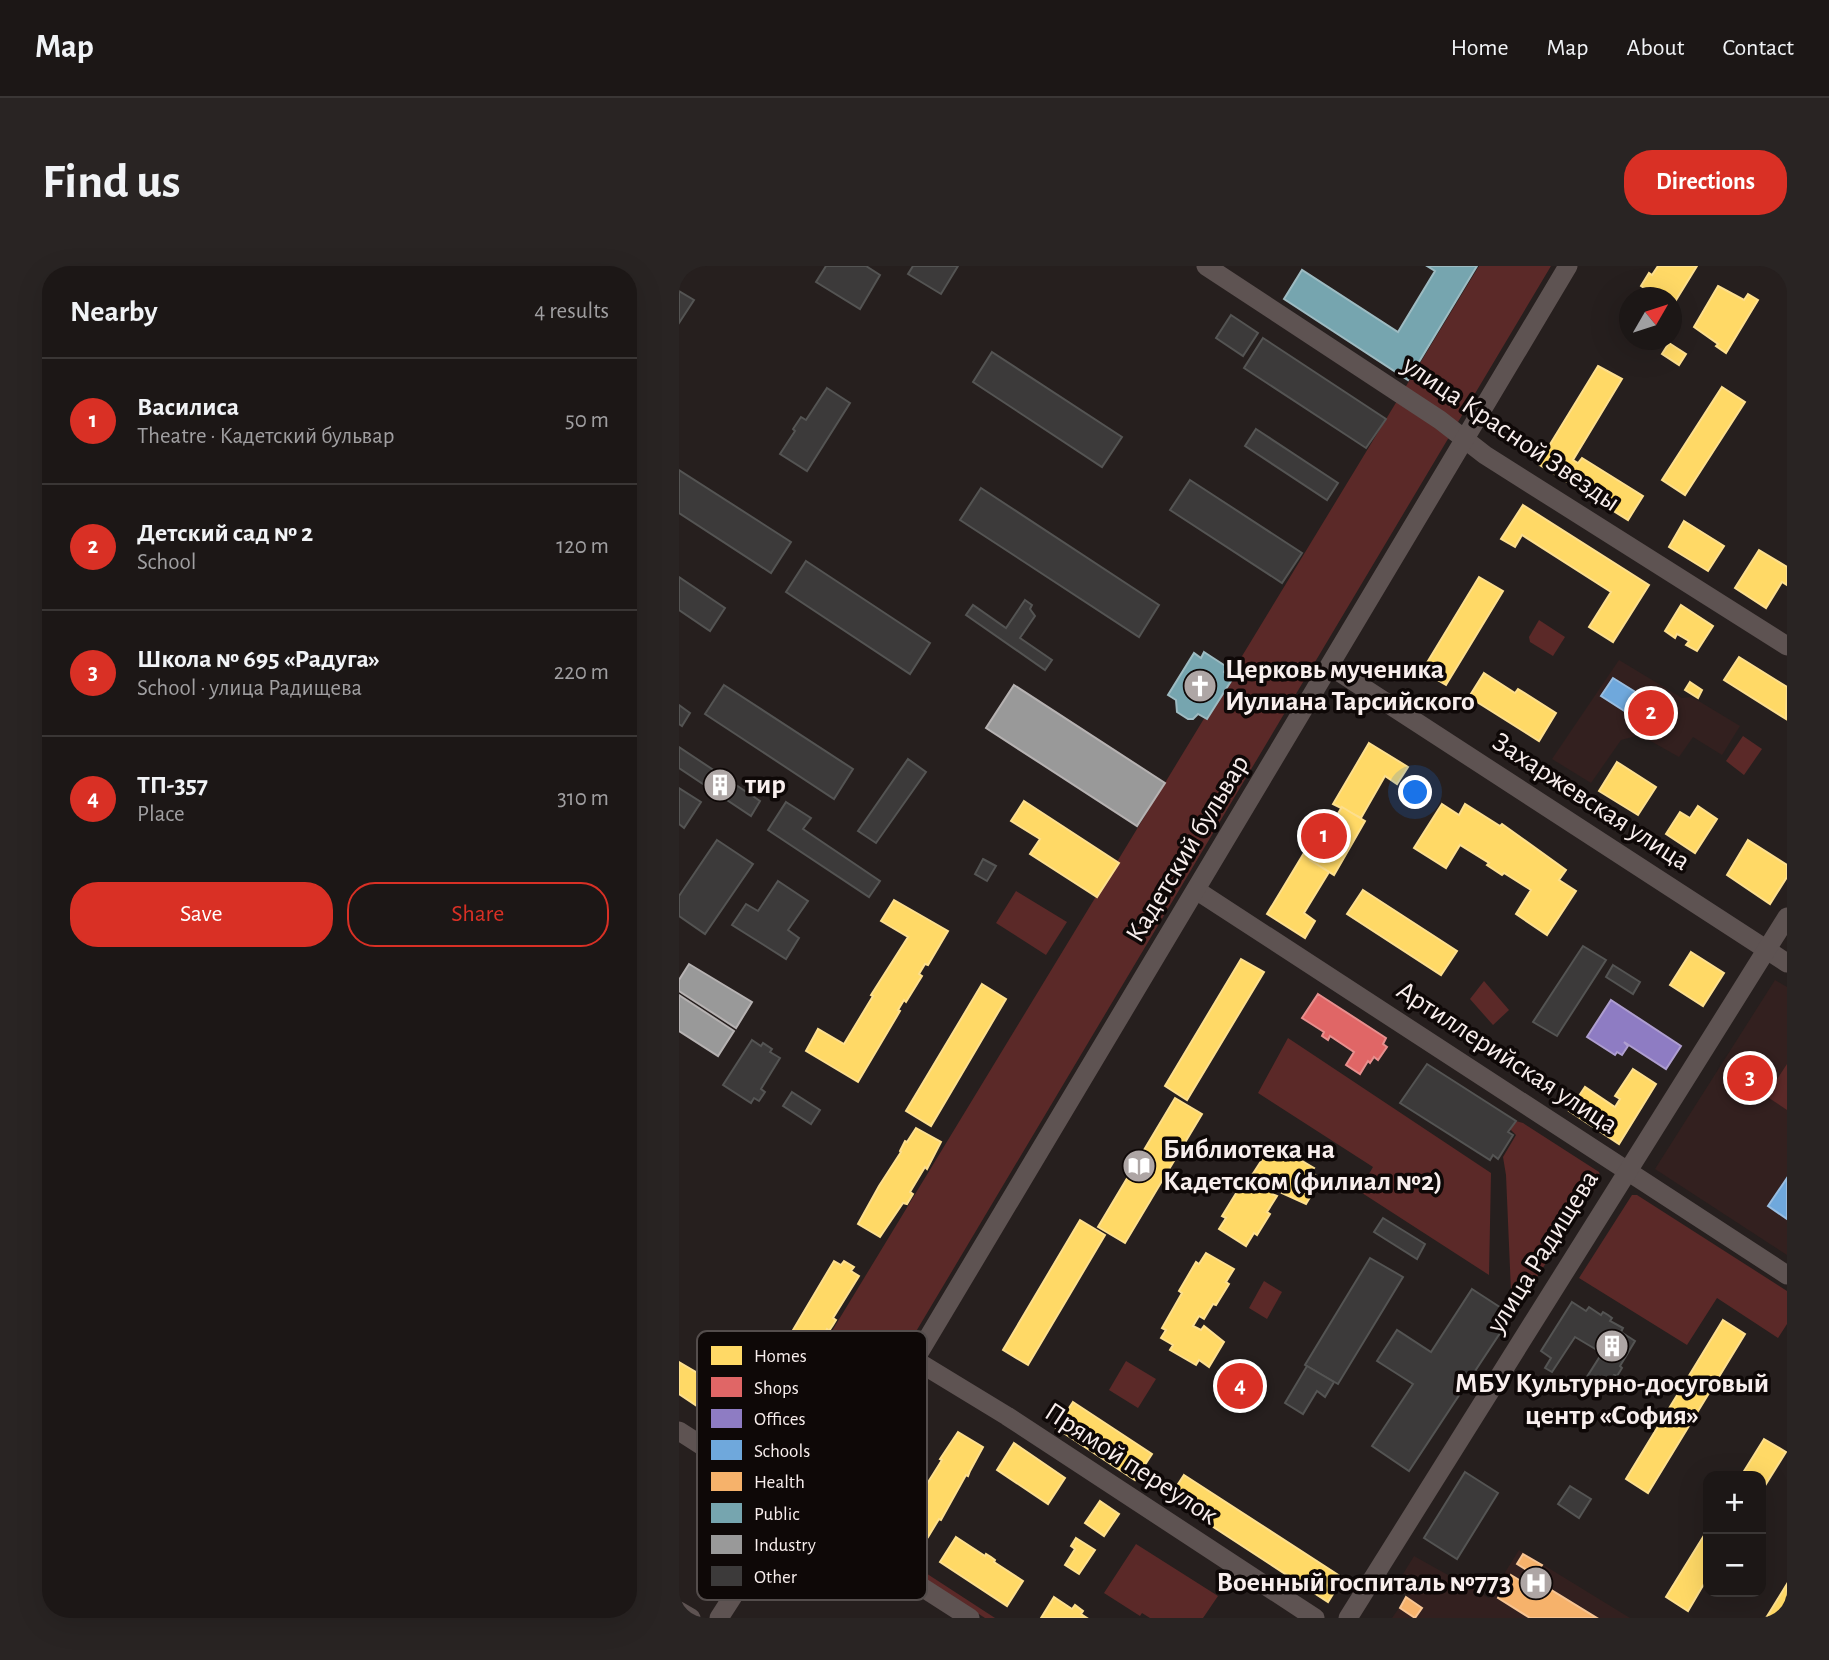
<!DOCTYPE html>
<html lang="en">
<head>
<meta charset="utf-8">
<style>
  :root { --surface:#1c1716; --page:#292423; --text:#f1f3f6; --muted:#a09fa1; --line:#3a3635; --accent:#d93025 }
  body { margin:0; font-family:"Alegreya Sans",sans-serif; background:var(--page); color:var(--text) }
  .controls { position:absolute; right:21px; bottom:21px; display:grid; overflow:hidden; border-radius:14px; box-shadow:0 7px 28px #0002 }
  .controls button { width:63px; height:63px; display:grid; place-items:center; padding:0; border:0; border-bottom:2px solid var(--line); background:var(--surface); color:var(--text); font:35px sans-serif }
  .compass { position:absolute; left:940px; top:21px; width:63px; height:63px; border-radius:50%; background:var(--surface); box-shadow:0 7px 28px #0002; rotate:51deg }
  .you { position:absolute; left:737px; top:527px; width:24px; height:24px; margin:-18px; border:5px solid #fff; border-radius:50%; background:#1a73e8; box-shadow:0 0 0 10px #1a73e833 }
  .badge { display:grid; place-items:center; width:46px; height:46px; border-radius:50%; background:var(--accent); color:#fff; font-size:23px; font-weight:700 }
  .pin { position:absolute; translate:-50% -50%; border:4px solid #fff; box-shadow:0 2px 7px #0006 }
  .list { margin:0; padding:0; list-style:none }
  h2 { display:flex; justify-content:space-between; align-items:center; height:91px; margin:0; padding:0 28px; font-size:30px }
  h2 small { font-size:23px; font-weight:400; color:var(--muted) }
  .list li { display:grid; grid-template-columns:46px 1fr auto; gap:21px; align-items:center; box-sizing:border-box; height:126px; padding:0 28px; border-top:2px solid var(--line) }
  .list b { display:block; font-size:26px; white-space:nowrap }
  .list p { margin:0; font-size:23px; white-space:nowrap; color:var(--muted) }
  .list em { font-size:23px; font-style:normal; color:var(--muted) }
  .actions { display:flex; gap:14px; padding:21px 28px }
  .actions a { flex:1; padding:16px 0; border:2px solid var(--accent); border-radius:28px; text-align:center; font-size:24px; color:var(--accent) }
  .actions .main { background:var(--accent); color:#fff }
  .map { position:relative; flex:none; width:1108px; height:1352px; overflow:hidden; border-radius:28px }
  header { display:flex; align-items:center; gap:42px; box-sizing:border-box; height:98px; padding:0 35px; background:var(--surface); border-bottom:2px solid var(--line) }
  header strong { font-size:33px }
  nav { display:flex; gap:38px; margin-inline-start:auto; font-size:24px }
  .intro { display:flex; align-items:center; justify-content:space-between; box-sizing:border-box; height:168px; padding:0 42px }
  h1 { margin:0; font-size:49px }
  .button { padding:18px 32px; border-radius:28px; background:var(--accent); color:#fff; font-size:24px; font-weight:700 }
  main { display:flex; gap:42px; padding:0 42px }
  aside { flex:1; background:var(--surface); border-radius:28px; box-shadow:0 7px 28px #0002 }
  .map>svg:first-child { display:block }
  .built { fill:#33201f }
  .green { fill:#5b2928 }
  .homes { fill:#ffd966; stroke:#fddf8e; stroke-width:2 }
  .shops { fill:#e06666; stroke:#e78f8e; stroke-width:2 }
  .offices { fill:#8e7cc3; stroke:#ae9ed0; stroke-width:2 }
  .schools { fill:#6fa8dc; stroke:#98bde1; stroke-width:2 }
  .health { fill:#f6b26b; stroke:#f7c492; stroke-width:2 }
  .public { fill:#76a5af; stroke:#9dbbc2; stroke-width:2 }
  .industry { fill:#999; stroke:#b6b2b2; stroke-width:2 }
  .building { fill:#3c3a3a; stroke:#545453; stroke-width:2 }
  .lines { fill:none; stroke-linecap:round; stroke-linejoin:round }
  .minor { stroke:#5e5352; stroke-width:19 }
  .labels { text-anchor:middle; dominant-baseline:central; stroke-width:7; stroke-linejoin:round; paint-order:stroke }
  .street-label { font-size:28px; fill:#f8eeed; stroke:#0e0807 }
  .poi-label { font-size:28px; font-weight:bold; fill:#f8eeed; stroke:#0e0807; text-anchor:start }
  .key { fill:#0e0807; stroke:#544d4c; stroke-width:2 }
  .key-label { font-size:19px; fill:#f8eeed }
</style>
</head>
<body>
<header>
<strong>Map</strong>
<nav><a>Home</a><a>Map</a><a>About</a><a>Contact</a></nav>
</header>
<div class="intro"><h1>Find us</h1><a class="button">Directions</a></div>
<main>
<aside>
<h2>Nearby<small>4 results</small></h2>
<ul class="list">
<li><span class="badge">1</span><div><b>Василиса</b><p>Theatre · Кадетский бульвар</p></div><em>50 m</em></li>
<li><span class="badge">2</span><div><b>Детский сад № 2</b><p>School</p></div><em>120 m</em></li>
<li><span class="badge">3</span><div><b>Школа № 695 «Радуга»</b><p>School · улица Радищева</p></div><em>220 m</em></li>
<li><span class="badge">4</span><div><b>ТП-357</b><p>Place</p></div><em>310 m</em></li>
</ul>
<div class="actions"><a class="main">Save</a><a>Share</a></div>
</aside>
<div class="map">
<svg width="1108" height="1352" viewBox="0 0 1108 1352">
  <rect width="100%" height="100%" fill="#261f1e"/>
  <g class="built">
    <path d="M 940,394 L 1003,432 L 1013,431 L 1061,460 L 1043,489 L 1014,471 L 1000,491 L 961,469 L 942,474 L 912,517 L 873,493 Z"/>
    <path d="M 1096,714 L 1108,721 L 1108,989 L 976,903 Z"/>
    <path d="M 840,1284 L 951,1352 L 713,1352 L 734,1322 L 721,1313 L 735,1290 L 810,1332 Z"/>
  </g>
  <g class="green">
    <path d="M 800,0 L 872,0 L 195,1136 L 183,1129 L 131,1214 C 111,1216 93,1200 77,1190 Z"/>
    <path d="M 860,354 L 886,371 L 874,390 L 851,376 L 850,371 Z"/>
    <path d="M 1064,470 L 1083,483 L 1065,509 L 1047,495 Z"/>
    <path d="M 337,625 L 388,656 L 367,689 L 317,657 Z"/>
    <path d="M 805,715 L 830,744 L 814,759 L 791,733 Z"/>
    <path d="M 609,772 L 812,907 L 810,1009 L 680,925 L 694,901 L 579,827 Z"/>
    <path d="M 1108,798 L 1108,844 L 1087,830 Z"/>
    <path d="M 837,855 L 844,857 L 920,906 L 922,913 L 833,1049 L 827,909 L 824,891 L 837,869 L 831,863 Z"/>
    <path d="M 953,929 L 958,929 L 1108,1025 L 1108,1058 L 1099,1072 L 1038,1032 L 1008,1079 L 900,1012 Z"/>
    <path d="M 585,1015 L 603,1026 L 588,1053 L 570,1042 Z"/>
    <path d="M 447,1095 L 477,1113 L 459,1142 L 430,1124 Z"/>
    <path d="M 193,1272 L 316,1352 L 306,1352 L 190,1277 Z"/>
    <path d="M 457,1278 L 539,1330 L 524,1352 L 471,1352 L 463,1347 L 461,1350 L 425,1327 Z"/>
  </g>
  <g class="homes">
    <path d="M 979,0 L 1018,0 L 994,39 L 992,32 L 981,32 L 962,20 L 970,7 L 973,9 Z"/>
    <path d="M 1039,20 L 1065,34 L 1069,28 L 1079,34 L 1047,87 L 1037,80 L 1039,78 L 1015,61 Z"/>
    <path d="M 990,77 L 1007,88 L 1000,99 L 983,88 Z"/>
    <path d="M 919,100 L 943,113 L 894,194 L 899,197 L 903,192 L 964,230 L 949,254 L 859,198 Z"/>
    <path d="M 1043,121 L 1066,136 L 1006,229 L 983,214 Z"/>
    <path d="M 844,239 L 970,319 L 934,376 L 910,361 L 932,326 L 843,269 L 836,281 L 822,273 Z"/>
    <path d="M 1005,255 L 1045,280 L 1029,305 L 990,281 Z"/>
    <path d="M 1080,284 L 1108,301 L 1108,319 L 1103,316 L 1087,342 L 1056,322 Z"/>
    <path d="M 800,311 L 824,325 L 767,419 L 743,405 Z"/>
    <path d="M 1002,339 L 1034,360 L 1018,385 L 1007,379 L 1010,375 L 998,368 L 996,372 L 986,365 Z"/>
    <path d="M 1060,391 L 1108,421 L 1107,453 L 1045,414 Z"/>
    <path d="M 805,407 L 836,427 L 839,423 L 877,447 L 860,475 L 790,431 Z"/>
    <path d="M 1011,416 L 1023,424 L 1019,432 L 1006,424 Z"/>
    <path d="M 690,477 L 729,501 L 718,518 L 706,510 L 682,552 L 654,538 Z"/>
    <path d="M 938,496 L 977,521 L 959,549 L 920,525 Z"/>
    <path d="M 345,535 L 440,597 L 418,631 L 351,588 L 361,573 L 332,555 Z"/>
    <path d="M 763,538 L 780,549 L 786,538 L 821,560 L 823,558 L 887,604 L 880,614 L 897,625 L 868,669 L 837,648 L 852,624 L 825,607 L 823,609 L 808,599 L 810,597 L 781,579 L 767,602 L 735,582 Z"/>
    <path d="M 1019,540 L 1038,553 L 1016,587 L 987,568 L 1001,546 L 1011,552 Z"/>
    <path d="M 663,541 L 686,555 L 655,609 L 631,594 Z"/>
    <path d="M 1069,574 L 1108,599 L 1108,611 L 1091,638 L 1048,609 Z"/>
    <path d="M 625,587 L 632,592 L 631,594 L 650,606 L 625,647 L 636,655 L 626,672 L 588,648 Z"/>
    <path d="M 684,624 L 778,685 L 762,709 L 668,648 Z"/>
    <path d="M 215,634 L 269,665 L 249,699 L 246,698 L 240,708 L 243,710 L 227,736 L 225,734 L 219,744 L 221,745 L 179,816 L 127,785 L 139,763 L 165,778 L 194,730 L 192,729 L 229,671 L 202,655 Z"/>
    <path d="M 1012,686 L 1045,707 L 1024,740 L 991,719 Z"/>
    <path d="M 562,693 L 585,706 L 508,834 L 486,820 Z"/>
    <path d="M 303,718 L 327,733 L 252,860 L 227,845 Z"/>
    <path d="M 954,803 L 977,818 L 940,878 L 890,845 L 906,821 L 936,841 L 941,833 L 936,830 Z"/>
    <path d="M 496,832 L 523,848 L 446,977 L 419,961 Z"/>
    <path d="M 237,862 L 262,876 L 248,903 L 246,901 L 231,926 L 234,928 L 228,938 L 224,937 L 201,971 L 179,958 L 200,920 L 222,886 L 221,885 L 226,875 L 228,876 Z"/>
    <path d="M 594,884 L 605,891 L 608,886 L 635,902 L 632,906 L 642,913 L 627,938 L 603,927 L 606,923 L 599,918 L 593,928 L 598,930 L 588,946 L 591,948 L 578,969 L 575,967 L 567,980 L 540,963 L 547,952 L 543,950 L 561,921 L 564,923 L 586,889 L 590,891 Z"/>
    <path d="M 401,954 L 426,969 L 349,1099 L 324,1084 Z"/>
    <path d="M 527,987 L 555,1003 L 547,1016 L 550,1018 L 537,1039 L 534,1038 L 525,1053 L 520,1050 L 514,1060 L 522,1064 L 525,1060 L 545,1076 L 530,1101 L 520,1094 L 517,1099 L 491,1084 L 494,1079 L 482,1072 L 487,1064 L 483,1062 L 503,1027 L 500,1025 L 517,996 L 520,998 Z"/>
    <path d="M 155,995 L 162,999 L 165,995 L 175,1001 L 172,1005 L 180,1010 L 154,1052 L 157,1054 L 154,1059 L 150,1065 L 148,1063 L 122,1106 L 115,1102 L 112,1105 L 103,1099 L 105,1096 L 98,1091 Z"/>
    <path d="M 1044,1054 L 1066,1068 L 969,1227 L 947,1213 Z"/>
    <path d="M 0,1096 L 34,1116 L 18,1140 L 0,1128 Z"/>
    <path d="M 557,1109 L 572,1119 L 566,1130 L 550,1121 Z"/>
    <path d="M 394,1136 L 473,1188 L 456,1214 L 377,1162 Z"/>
    <path d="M 279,1166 L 304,1181 L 291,1205 L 289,1210 L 287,1209 L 262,1254 L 260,1253 L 249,1271 L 225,1256 L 240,1228 L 241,1229 L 263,1194 L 261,1193 Z"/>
    <path d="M 1085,1173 L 1107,1186 L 1082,1226 L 1082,1210 L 1062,1210 Z"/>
    <path d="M 335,1177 L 386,1212 L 369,1238 L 318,1204 Z"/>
    <path d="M 505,1209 L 664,1312 L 649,1336 L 490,1232 Z"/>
    <path d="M 421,1235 L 440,1248 L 425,1270 L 406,1257 Z"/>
    <path d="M 1029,1263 L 1029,1311 L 1009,1345 L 987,1331 Z"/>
    <path d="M 277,1271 L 306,1290 L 307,1288 L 312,1291 L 316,1294 L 315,1296 L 344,1315 L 328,1340 L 261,1296 Z"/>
    <path d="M 397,1272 L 416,1284 L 400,1308 L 386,1299 L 396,1283 L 392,1280 Z"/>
    <path d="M 1108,1318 L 1108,1352 L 1087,1352 Z"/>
    <path d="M 375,1331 L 393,1343 L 396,1339 L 404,1345 L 402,1348 L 408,1352 L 362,1352 Z"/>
  </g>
  <path class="shops" d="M 639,728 L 707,772 L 704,778 L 708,781 L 699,794 L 695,791 L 691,797 L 689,795 L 681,808 L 667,799 L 675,786 L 651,770 L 649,774 L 643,770 L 645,766 L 623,752 Z"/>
  <path class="offices" d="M 932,734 L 1002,780 L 987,803 L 945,776 L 949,780 L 943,789 L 938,786 L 936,789 L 908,771 Z"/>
  <g class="schools">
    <path d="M 934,412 L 995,450 L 983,469 L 922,430 Z"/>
    <path d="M 1108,912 L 1108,953 L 1089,940 Z"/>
  </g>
  <g class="health">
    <path d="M 844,1288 L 863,1299 L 856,1309 L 838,1298 Z"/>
    <path d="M 832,1309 L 860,1326 L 864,1319 L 918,1352 L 851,1352 L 819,1332 Z"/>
    <path d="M 727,1331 L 743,1342 L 736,1352 L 721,1342 Z"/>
  </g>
  <g class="public">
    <path d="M 748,0 L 798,0 L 729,114 L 605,33 L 623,4 L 719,66 L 756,5 Z"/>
    <path d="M 525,386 L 548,401 L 545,406 L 554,412 L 528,453 L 519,448 L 514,453 L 509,453 L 498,446 L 497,434 L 489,429 L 515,387 L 522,392 Z"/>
  </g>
  <g class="industry">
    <path d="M 335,419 L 486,517 L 458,560 L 307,462 Z"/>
    <path d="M 10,698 L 73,736 L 57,762 L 0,725 L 0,714 Z"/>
    <path d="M 0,729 L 55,765 L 39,790 L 0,765 Z"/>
  </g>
  <g class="building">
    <path d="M 147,0 L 187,0 L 201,9 L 181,43 L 137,16 Z"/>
    <path d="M 234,0 L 279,0 L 262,28 L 229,8 Z"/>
    <path d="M 0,25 L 15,34 L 0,57 Z"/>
    <path d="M 552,49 L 579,67 L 564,90 L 537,72 Z"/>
    <path d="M 584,72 L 707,153 L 687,182 L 565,102 Z"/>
    <path d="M 313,86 L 443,171 L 423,201 L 294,116 Z"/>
    <path d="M 148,122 L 171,137 L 128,205 L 101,188 L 116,165 L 114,163 L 122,151 L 127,154 Z"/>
    <path d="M 577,163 L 659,217 L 648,234 L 566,180 Z"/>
    <path d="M 0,204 L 112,276 L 92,307 L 0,247 Z"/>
    <path d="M 511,214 L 623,287 L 603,317 L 491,244 Z"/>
    <path d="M 302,222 L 480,339 L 460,371 L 281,254 Z"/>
    <path d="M 127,295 L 251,377 L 231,408 L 107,326 Z"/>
    <path d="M 0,311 L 46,342 L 31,365 L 0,344 Z"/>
    <path d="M 346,334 L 353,339 L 351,343 L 356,350 L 341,372 L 373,394 L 366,404 L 287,349 L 294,339 L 327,362 Z"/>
    <path d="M 45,419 L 174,503 L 155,533 L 26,448 Z"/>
    <path d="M 0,439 L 11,447 L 3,460 L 0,458 Z"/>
    <path d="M 0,481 L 81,535 L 72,550 L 0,502 Z"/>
    <path d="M 229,493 L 247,506 L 197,577 L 179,565 Z"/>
    <path d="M 0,522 L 22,536 L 5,562 L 0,558 Z"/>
    <path d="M 107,536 L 132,552 L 124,563 L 201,615 L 190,631 L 89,564 Z"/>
    <path d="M 38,574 L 74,598 L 26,668 L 0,650 L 0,630 Z"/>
    <path d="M 304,593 L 317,600 L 308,615 L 296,608 Z"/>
    <path d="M 99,615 L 129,635 L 109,664 L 120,672 L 107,693 L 53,659 L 67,638 L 79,645 Z"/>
    <path d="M 904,680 L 927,694 L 878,770 L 854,756 Z"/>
    <path d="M 934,699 L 961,716 L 954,728 L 927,711 Z"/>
    <path d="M 73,774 L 82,780 L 84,777 L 93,783 L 91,786 L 101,792 L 82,823 L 86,826 L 80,835 L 75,832 L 72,837 L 44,819 Z"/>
    <path d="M 748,798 L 837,855 L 829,866 L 834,869 L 819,893 L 814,889 L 811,894 L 721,837 Z"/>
    <path d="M 113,826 L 141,844 L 132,858 L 104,840 Z"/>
    <path d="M 704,952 L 746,978 L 738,993 L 695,966 Z"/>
    <path d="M 691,992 L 724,1011 L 659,1118 L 626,1099 Z"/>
    <path d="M 793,1023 L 833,1049 L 730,1205 L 693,1180 L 734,1118 L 698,1095 L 718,1064 L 752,1086 Z"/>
    <path d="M 893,1036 L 907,1045 L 910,1041 L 922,1049 L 924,1046 L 929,1049 L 933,1052 L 931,1055 L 944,1062 L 942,1066 L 956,1075 L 941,1100 L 943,1102 L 938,1110 L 935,1109 L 925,1125 L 906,1114 L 923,1087 L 896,1071 L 873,1106 L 866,1102 L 872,1092 L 862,1085 Z"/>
    <path d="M 628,1100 L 655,1116 L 646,1131 L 638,1125 L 624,1148 L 606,1137 Z"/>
    <path d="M 786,1206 L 819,1227 L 778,1293 L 745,1272 Z"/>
    <path d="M 891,1220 L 912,1233 L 900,1252 L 879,1238 Z"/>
  </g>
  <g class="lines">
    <g class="minor">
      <path d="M 527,0 L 761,154 L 806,189 L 1108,380"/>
      <path d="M 651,400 L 1108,697"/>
      <path d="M 517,624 L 1108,1009"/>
      <path d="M 236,1094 L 328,1150 L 636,1352"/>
      <path d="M 0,1165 L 291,1352"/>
      <path d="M 129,1247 C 136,1246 145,1245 151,1242 C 169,1232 174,1212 176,1194"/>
      <path d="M 0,1345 L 12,1352"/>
      <path d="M 40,1352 L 67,1310 L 111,1262 L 129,1247 L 161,1206 L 176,1194 L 889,0"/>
      <path d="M 669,1352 L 1108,651"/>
    </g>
  </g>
  <defs>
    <symbol id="church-disc" viewBox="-11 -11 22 22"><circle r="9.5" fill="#aea6a5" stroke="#0e0807"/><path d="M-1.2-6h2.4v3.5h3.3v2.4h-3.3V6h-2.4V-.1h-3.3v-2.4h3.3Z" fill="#fff"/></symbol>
    <symbol id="building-disc" viewBox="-11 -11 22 22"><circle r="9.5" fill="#aea6a5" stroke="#0e0807"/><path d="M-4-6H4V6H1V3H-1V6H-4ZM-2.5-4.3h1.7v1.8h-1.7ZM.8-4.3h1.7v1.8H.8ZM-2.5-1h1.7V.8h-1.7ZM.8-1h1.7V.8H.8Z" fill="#fff"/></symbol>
    <symbol id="library-disc" viewBox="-11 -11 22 22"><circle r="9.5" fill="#aea6a5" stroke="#0e0807"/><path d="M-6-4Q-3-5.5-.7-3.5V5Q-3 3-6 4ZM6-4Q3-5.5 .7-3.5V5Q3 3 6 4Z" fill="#fff"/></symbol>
    <symbol id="hospital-disc" viewBox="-11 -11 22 22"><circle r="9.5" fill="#aea6a5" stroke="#0e0807"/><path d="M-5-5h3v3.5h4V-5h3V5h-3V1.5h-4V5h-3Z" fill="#fff"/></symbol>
  </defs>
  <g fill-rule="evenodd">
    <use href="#church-disc" x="502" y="401" width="38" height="38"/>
    <use href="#building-disc" x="22" y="500" width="38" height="38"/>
    <use href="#library-disc" x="441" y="881" width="38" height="38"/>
    <use href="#building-disc" x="914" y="1061" width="38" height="38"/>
    <use href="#hospital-disc" x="838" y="1298" width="38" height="38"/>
  </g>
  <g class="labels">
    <g class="street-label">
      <text transform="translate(832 168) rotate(34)">улица Красной Звезды</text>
      <text transform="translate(912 536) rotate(33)">Захаржевская улица</text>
      <text transform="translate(509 583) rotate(-59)">Кадетский бульвар</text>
      <text transform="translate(828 792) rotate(33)">Артиллерийская улица</text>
      <text transform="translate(864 986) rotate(-58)">улица Радищева</text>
      <text transform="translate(452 1198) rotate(33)">Прямой переулок</text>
    </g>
    <g class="poi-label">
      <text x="546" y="404">Церковь мученика<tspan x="546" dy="32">Иулиана Тарсийского</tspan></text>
      <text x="66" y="519">тир</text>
      <text x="484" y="884">Библиотека на<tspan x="484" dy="32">Кадетском (филиал №2)</tspan></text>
      <text x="933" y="1118" text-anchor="middle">МБУ Культурно-досуговый<tspan x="933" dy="32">центр «София»</tspan></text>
      <text x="832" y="1317" text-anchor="end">Военный госпиталь №773</text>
    </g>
  </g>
  <rect x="18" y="1065" width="230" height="269" rx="10" class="key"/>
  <rect x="32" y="1080" width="31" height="19" fill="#ffd966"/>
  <rect x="32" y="1111" width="31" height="20" fill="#e06666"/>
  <rect x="32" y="1143" width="31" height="19" fill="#8e7cc3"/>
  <rect x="32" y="1174" width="31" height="20" fill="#6fa8dc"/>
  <rect x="32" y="1206" width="31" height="19" fill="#f6b26b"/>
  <rect x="32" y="1237" width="31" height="20" fill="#76a5af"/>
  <rect x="32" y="1269" width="31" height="19" fill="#999"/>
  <rect x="32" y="1300" width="31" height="20" fill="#3c3a3a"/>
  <g class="key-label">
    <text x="75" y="1096">Homes</text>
    <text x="75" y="1128">Shops</text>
    <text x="75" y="1159">Offices</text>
    <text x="75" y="1191">Schools</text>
    <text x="75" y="1222">Health</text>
    <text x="75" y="1254">Public</text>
    <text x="75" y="1285">Industry</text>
    <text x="75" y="1317">Other</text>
  </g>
</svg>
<div class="controls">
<button>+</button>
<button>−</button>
</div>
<svg class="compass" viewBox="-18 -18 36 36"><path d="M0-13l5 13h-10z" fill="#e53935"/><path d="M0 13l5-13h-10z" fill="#a09fa1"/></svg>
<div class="you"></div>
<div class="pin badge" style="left:645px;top:570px">1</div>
<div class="pin badge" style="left:972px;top:447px">2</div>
<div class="pin badge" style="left:1071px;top:812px">3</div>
<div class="pin badge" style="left:561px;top:1120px">4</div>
</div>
</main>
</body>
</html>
